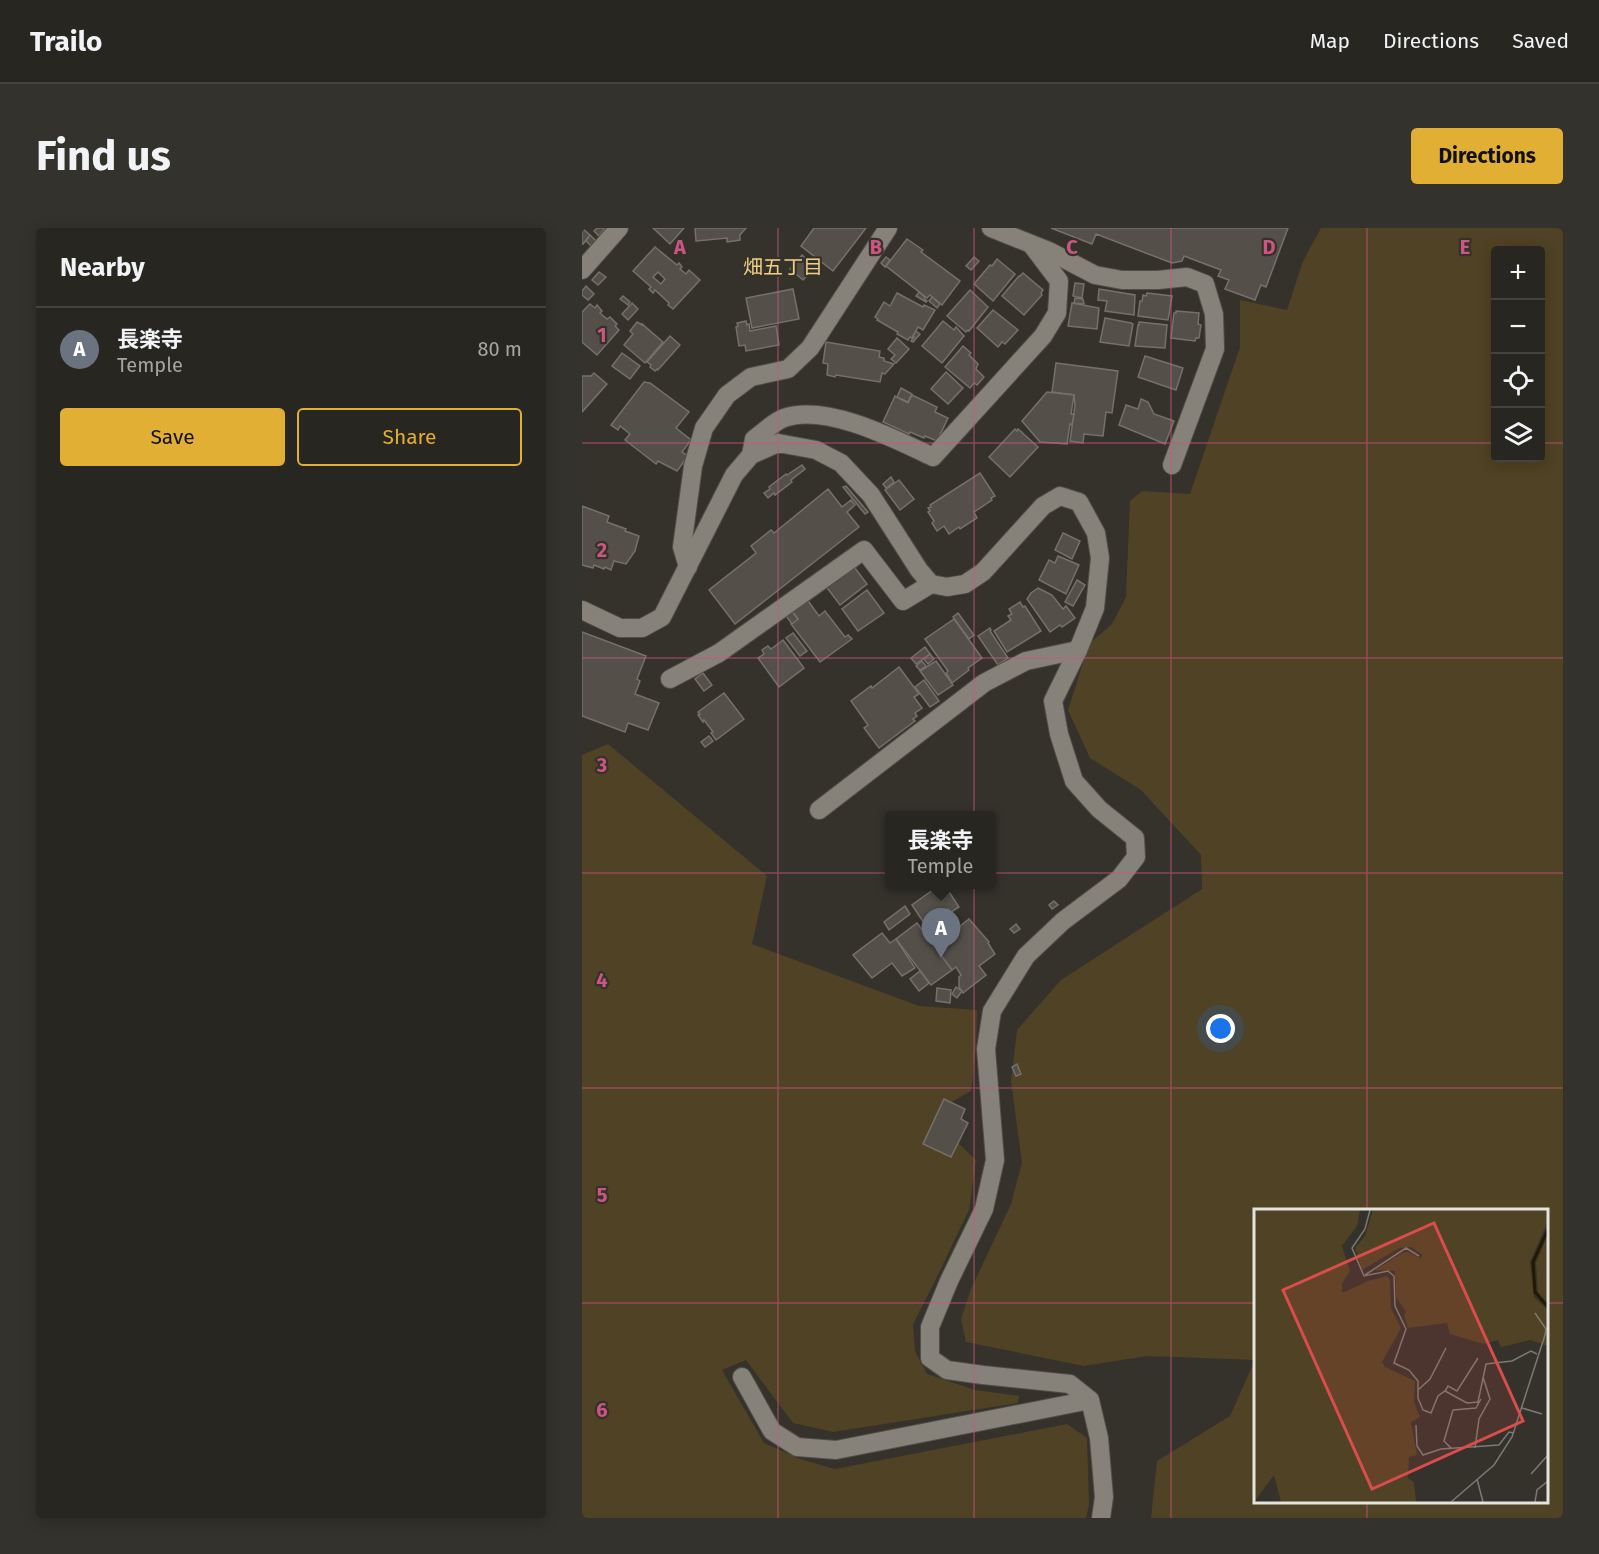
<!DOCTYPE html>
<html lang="en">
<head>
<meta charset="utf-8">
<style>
  :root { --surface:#282620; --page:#34322d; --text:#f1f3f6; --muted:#a5a5a5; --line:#44433e; --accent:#e1af34 }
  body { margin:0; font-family:"Fira Sans","Noto Sans JP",sans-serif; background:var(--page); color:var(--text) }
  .controls { position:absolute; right:18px; top:18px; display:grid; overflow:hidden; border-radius:6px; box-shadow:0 3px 15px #0003 }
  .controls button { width:54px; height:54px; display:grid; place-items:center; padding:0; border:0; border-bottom:2px solid var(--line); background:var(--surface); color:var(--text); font:30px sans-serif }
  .you { position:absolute; left:639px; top:801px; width:21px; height:21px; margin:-15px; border:4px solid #fff; border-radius:50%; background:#1a73e8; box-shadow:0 0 0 9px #1a73e833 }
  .badge { display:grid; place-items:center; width:39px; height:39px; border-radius:50%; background:var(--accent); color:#fff; font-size:20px; font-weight:700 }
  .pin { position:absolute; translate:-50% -50px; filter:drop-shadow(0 2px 3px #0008) }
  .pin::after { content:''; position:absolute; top:32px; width:21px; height:18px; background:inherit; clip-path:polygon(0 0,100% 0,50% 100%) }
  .popup { position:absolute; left:303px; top:583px; width:111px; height:78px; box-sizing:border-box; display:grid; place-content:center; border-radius:6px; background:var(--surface); filter:drop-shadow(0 2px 4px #0005); font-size:20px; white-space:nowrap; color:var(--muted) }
  .popup b { font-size:22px; color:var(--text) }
  .popup::after { content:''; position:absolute; left:50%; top:100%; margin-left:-12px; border:12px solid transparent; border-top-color:var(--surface) }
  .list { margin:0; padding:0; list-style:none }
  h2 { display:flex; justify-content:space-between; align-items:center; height:78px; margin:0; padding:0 24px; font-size:26px }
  h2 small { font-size:20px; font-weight:400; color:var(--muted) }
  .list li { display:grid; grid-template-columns:39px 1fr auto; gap:18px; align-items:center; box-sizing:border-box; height:84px; padding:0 24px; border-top:2px solid var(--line) }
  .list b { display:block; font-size:22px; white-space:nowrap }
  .list p { margin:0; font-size:20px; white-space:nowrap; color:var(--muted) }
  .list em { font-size:20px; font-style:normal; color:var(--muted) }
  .actions { display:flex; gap:12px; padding:18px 24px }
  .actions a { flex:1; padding:14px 0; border:2px solid var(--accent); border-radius:6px; text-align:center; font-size:21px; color:var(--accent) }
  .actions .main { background:var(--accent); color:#111 }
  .icon { flex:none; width:33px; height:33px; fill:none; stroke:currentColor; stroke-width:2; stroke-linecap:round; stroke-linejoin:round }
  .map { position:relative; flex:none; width:981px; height:1290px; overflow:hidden; border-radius:6px }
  header { display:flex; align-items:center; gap:36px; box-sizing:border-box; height:84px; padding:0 30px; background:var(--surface); border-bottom:2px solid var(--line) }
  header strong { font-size:28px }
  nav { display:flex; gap:33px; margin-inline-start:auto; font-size:21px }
  .intro { display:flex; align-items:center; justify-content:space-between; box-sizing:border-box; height:144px; padding:0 36px }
  h1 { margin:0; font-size:42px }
  .button { padding:15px 27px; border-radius:6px; background:var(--accent); color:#111; font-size:21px; font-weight:700 }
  main { display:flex; gap:36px; padding:0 36px }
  aside { flex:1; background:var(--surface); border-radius:6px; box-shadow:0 3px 15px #0003 }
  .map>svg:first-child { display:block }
  .green { fill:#504224; fill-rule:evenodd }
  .building { fill:#545049; stroke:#75716a; stroke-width:1.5; fill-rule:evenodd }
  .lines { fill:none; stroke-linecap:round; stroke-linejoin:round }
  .minor-casing { stroke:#514e49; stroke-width:20 }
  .minor { stroke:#86827a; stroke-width:18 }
  .grid { fill:none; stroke:#cc5582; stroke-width:1.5; stroke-opacity:0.55 }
  .labels { text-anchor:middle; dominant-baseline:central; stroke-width:4.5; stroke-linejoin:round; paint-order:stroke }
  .neighbourhood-label { font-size:20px; fill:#f1cf85; stroke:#35322b }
  .inset-river { fill:none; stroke:#231903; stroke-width:3 }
  .inset-road { fill:none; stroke:#7b7973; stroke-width:1.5 }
  .view { fill:#d94d4c; fill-opacity:0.15; stroke:#d94d4c; stroke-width:3 }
  .inset-edge { fill:none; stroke:#e5e3de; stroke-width:3 }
  .grid-label { font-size:20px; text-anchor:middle; font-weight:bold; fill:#cc5582; stroke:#35322b; stroke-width:4.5; stroke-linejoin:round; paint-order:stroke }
</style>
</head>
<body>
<header>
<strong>Trailo</strong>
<nav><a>Map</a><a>Directions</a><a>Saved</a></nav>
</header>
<div class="intro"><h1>Find us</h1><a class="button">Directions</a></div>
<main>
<aside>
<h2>Nearby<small></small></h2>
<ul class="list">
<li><span class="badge" style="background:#6b7280">A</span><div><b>長楽寺</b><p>Temple</p></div><em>80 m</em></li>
</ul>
<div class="actions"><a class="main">Save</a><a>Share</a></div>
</aside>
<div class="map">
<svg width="981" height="1290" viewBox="0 0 981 1290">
  <rect width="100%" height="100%" fill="#35322b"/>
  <g class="green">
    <path d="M 739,0 L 981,0 L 981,1290 L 569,1290 L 575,1233 L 648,1188 L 673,1132 L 674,1274 L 964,1274 L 964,982 L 674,982 L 673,1132 L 565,1128 L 502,1138 L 384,1114 L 379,1091 L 389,1061 L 429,976 L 440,935 L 429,853 L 435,802 L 479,752 L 620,661 L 619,627 L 559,562 L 508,530 L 486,482 L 507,416 L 530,396 L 544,369 L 548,273 L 560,263 L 608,266 L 658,119 L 658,72 L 705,82 L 721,33 ZM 914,22 L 958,22 L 958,230 L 914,230 Z"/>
    <path d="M 26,516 L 185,648 L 170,716 L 337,778 L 395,782 L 394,820 L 389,863 L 366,876 L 370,909 L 394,932 L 387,982 L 352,1055 L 331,1096 L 333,1123 L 345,1146 L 393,1162 L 437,1168 L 436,1175 L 251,1204 L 211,1195 L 164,1132 L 140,1142 L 182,1215 L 218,1231 L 253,1241 L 485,1196 L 505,1210 L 507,1277 L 504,1290 L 0,1290 L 0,527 Z"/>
  </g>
  <g class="building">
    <path d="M 0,0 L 8,7 L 1,16 L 0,15 Z"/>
    <path d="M 15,0 L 23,0 L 17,8 L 12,3 Z"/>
    <path d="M 71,0 L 102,0 L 88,16 Z"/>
    <path d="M 113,0 L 164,0 L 158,7 L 158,12 L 145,14 L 145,10 L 114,13 Z"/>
    <path d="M 232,0 L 284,0 L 251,43 L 219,18 Z"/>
    <path d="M 469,0 L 706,0 L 684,59 L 679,57 L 673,72 L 643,61 L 647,52 L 636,48 L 639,42 L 602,28 L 600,33 L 590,35 L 514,6 L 510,16 Z"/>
    <path d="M 8,7 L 14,13 L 9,18 L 4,13 Z"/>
    <path d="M 325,11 L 341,22 L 339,24 L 378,53 L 360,77 L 348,67 L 345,70 L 304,38 Z"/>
    <path d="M 73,19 L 95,37 L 97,35 L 100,39 L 98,41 L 104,46 L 107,42 L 118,52 L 91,81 L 86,77 L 87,75 L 73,62 L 71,65 L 67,61 L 69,59 L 51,43 ZM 76,44 L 83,51 L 79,56 L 71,49 Z"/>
    <path d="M 220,27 L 233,38 L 221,52 L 208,41 Z"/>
    <path d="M 304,29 L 308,32 L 303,39 L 299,35 Z"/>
    <path d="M 392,29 L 397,33 L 389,42 L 384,38 Z"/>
    <path d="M 415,31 L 433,46 L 411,73 L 392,56 L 408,37 L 410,38 Z"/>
    <path d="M 17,44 L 24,49 L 16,57 L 10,52 Z"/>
    <path d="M 441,45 L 461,62 L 459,65 L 460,67 L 442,87 L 420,68 L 437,48 L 438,48 Z"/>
    <path d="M 493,55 L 502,56 L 500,70 L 491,68 Z"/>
    <path d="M 4,58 L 12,66 L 6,72 L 0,67 L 0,63 Z"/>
    <path d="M 211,61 L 217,91 L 170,100 L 164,70 Z"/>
    <path d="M 517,61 L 553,67 L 552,87 L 523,83 L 525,73 L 516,72 Z"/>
    <path d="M 388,62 L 406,79 L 387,103 L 386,102 L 384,104 L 365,88 Z"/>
    <path d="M 337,64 L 343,69 L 342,70 L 345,73 L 344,74 L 334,68 Z"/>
    <path d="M 315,65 L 341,79 L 342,77 L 353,82 L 341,102 L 336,99 L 330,110 L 328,109 L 326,112 L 315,106 L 316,104 L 295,92 L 296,91 L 293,89 L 302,74 L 308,78 Z"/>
    <path d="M 565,65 L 590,68 L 586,92 L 556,88 L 558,73 L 560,73 L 561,67 L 564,68 Z"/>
    <path d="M 41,68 L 48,74 L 46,77 L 38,71 Z"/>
    <path d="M 350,69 L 358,76 L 355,80 L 347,73 Z"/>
    <path d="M 493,70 L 501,71 L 502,76 L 492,75 Z"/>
    <path d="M 50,75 L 56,81 L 46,92 L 40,86 Z"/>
    <path d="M 490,75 L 517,80 L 515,101 L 486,98 Z"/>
    <path d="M 8,76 L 13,80 L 15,77 L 20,83 L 18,85 L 25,91 L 28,89 L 35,96 L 33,98 L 37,102 L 15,127 L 0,114 L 0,84 Z"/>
    <path d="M 411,82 L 436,102 L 423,116 L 420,114 L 416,119 L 395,100 Z"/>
    <path d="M 594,83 L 617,85 L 616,96 L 619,97 L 617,110 L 614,110 L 613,113 L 589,110 L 592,85 L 594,85 Z"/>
    <path d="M 523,90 L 549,95 L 551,96 L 547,118 L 518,114 Z"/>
    <path d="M 164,93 L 165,97 L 167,96 L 168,103 L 194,98 L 197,117 L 164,123 L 163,117 L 157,118 L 154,99 L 156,98 L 155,95 Z"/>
    <path d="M 361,93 L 372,102 L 374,99 L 382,108 L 360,135 L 340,118 Z"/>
    <path d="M 55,94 L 60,97 L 60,96 L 81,114 L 63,135 L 42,117 L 51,106 L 48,103 Z"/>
    <path d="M 557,94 L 585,97 L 583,120 L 553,118 L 556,97 L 557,97 Z"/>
    <path d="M 334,103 L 338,106 L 331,114 L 329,113 L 332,109 L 331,108 Z"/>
    <path d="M 88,108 L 98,117 L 76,142 L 75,141 L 73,143 L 68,139 L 69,137 L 65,134 Z"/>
    <path d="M 315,110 L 327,121 L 314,135 L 309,131 L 313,127 L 306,121 Z"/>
    <path d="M 244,114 L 298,123 L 297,129 L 302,130 L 302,133 L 312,136 L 303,146 L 300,145 L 298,154 L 254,147 L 253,149 L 245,147 L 246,136 L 241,135 Z"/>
    <path d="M 381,118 L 389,125 L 387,127 L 396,136 L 394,141 L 402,149 L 395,157 L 392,155 L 388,160 L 363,139 Z"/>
    <path d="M 40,125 L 58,138 L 48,151 L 30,138 Z"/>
    <path d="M 563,128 L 601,140 L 594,162 L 556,149 Z"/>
    <path d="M 474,135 L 536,143 L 530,185 L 524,184 L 521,208 L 502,206 L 501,215 L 488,213 L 493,177 L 492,167 L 470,164 Z"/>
    <path d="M 364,144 L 381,160 L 366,176 L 349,161 Z"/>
    <path d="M 12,145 L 25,156 L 0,184 L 0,148 L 9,148 Z"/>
    <path d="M 62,154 L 68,155 L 107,184 L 94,200 L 109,212 L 100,224 L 106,228 L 95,243 L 76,233 L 74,236 L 43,212 L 48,206 L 38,198 L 36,202 L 29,197 Z"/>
    <path d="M 319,160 L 330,166 L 326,174 L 315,169 Z"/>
    <path d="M 465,164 L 492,167 L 489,186 L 492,186 L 490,197 L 488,196 L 485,216 L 458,214 L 440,193 Z"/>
    <path d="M 330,167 L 355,179 L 353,184 L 366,190 L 355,213 L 343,208 L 342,210 L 328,204 L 327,206 L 301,194 L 313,168 L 326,175 Z"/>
    <path d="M 559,171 L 566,174 L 572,186 L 592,193 L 583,216 L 537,197 L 544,177 L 556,181 Z"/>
    <path d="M 433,201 L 435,203 L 436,201 L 456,219 L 428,249 L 407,229 Z"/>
    <path d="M 220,237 L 223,241 L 209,252 L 210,254 L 193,267 L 192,265 L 186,270 L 182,265 L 188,261 L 187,259 L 204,246 L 205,247 Z"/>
    <path d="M 398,245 L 413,268 L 409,270 L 410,272 L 392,284 L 395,290 L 378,301 L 377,299 L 367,306 L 362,298 L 355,303 L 350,295 L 352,293 L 346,284 L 348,283 L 346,280 L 349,279 L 348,277 Z"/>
    <path d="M 309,249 L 312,254 L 304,260 L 301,256 Z"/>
    <path d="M 317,252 L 332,271 L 318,282 L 303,262 Z"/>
    <path d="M 264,258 L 286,284 L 283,286 L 261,259 Z"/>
    <path d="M 246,261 L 260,279 L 269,272 L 273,277 L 265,284 L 277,299 L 153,396 L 127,362 L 174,325 L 169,318 L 189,302 L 192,305 Z"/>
    <path d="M 0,278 L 27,288 L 25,294 L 44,301 L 43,303 L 57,308 L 53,323 L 44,336 L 32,333 L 29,342 L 23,339 L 22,341 L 12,337 L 11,340 L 0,337 Z"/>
    <path d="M 481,305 L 498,313 L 490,331 L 473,322 Z"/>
    <path d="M 476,328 L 497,337 L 484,366 L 457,352 L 467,332 L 473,335 Z"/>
    <path d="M 273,340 L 285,356 L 258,377 L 243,357 Z"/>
    <path d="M 495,352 L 503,357 L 491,378 L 483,374 Z"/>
    <path d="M 456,360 L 470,367 L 481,381 L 484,378 L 493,390 L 480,399 L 478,397 L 468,404 L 445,371 L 449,365 Z"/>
    <path d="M 285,362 L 302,385 L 276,403 L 260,381 Z"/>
    <path d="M 224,370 L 237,388 L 243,383 L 263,409 L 266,407 L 270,411 L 238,434 L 209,396 L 216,391 L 209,382 Z"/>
    <path d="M 438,374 L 441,379 L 443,378 L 459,403 L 425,424 L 412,403 L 429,392 L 426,388 L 430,386 L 427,381 Z"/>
    <path d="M 208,381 L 216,391 L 210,396 L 202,385 Z"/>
    <path d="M 376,385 L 392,407 L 387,411 L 371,389 Z"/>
    <path d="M 372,391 L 400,430 L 386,440 L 387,442 L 370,455 L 364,445 L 366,443 L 343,411 Z"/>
    <path d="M 408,400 L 409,402 L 408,403 L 426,430 L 416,437 L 396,408 Z"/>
    <path d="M 0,404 L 64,428 L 55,451 L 58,453 L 53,466 L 77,475 L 66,502 L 46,495 L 43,504 L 0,488 Z"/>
    <path d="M 211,405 L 225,423 L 218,428 L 204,410 Z"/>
    <path d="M 201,412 L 222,440 L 197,459 L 176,430 L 182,426 L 180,422 L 186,418 L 189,421 Z"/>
    <path d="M 343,419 L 348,426 L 334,436 L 329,430 Z"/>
    <path d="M 348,426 L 352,431 L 346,436 L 342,431 Z"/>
    <path d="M 340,433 L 344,438 L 338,442 L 334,438 Z"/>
    <path d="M 354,433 L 371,457 L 356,467 L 338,443 Z"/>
    <path d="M 317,439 L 337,466 L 332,469 L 340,480 L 333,485 L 335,488 L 331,491 L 333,493 L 297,520 L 282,500 L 286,497 L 269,473 L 289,458 L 290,460 Z"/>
    <path d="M 121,445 L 130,457 L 122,463 L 113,451 Z"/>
    <path d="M 342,452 L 357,473 L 348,479 L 333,459 Z"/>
    <path d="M 142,465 L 162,491 L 134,512 L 129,505 L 131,504 L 122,492 L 121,494 L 116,487 L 118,486 L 116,484 Z"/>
    <path d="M 127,508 L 131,513 L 123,519 L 119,514 Z"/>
    <path d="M 359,656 L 362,656 L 377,679 L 369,684 L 366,681 L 361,685 L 373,702 L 387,691 L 407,714 L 406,715 L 413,726 L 397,738 L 404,747 L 381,765 L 377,759 L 377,749 L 379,747 L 374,739 L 370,742 L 346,710 L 350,707 L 330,677 Z"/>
    <path d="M 472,673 L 476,677 L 470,681 L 467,677 Z"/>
    <path d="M 323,678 L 328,686 L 307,702 L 302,694 Z"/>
    <path d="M 335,695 L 370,742 L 349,757 L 314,711 Z"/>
    <path d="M 434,696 L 438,701 L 432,705 L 428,701 Z"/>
    <path d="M 300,705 L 308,715 L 314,711 L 333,740 L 320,748 L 310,735 L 290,750 L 271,727 Z"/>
    <path d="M 338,743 L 347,755 L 337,763 L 328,751 Z"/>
    <path d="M 374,759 L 380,763 L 375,770 L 370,766 Z"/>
    <path d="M 355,760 L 369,762 L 368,775 L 354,773 Z"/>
    <path d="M 435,836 L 439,846 L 434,848 L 430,839 Z"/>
    <path d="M 362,871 L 383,881 L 379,891 L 386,895 L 369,929 L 341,916 Z"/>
  </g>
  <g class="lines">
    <defs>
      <g id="minor">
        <path d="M 409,0 L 467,23 L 513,47 L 540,52 L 576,52 L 605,49 L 623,56 L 632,86 L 633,121 L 590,237"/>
        <path d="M 0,42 L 37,0"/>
        <path d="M 169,227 L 172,211 C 181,205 191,194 202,190 C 244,175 313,211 351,229 L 461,108 L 475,85 L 477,53 L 449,16"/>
        <path d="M 106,339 L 100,319 L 111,238 L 122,200 L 145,167 L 169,149 L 206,141 L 228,120 L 306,0"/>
        <path d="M 0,382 L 38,400 L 60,400 L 80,389 L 152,247 L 169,227 L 196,215 L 234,222 L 259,235 L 289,267 L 337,342 L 349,356 L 365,359 L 383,356 L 401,344 L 461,278 L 478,268 L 497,274 L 514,305 L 518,330 L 513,380 L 496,422 L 471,473 L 477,506 L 492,553 L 517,581 L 553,610 L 554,629 L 537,651 L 481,693 L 444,728 L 410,783 L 404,821 L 413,932 L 402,981 L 367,1053 L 348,1099 L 348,1130 L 365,1142 L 401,1147 L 488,1156 L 508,1172 L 517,1210 L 522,1269 L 519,1290"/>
        <path d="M 88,451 L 137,425 L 282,322 L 321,373 L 349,356"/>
        <path d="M 237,582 L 402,455 L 444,433 L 496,422"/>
        <path d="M 160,1149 L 190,1203 L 215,1219 L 254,1222 L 508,1172"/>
      </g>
    </defs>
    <use href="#minor" class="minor-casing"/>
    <use href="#minor" class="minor"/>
  </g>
  <path class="grid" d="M 196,0 L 196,1290M 392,0 L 392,1290M 589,0 L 589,1290M 785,0 L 785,982M 0,215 L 914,215M 958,215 L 981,215M 0,430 L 981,430M 0,645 L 981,645M 0,860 L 981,860M 0,1075 L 674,1075M 964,1075 L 981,1075M 785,1274 L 785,1290"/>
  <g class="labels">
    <g class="neighbourhood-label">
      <text x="201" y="39">畑五丁目</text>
    </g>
  </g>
  <g transform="translate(672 981)">
    <rect width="294" height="294" fill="#35322b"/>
    <path d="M 0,1 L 106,1 L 103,17 L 88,37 L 96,62 L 88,74 L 88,84 L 114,72 L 133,67 L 136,71 L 137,99 L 147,119 L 128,153 L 131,158 L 161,172 L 160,193 L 166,208 L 157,213 L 163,246 L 155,248 L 154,269 L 160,273 L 162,293 L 27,293 L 20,266 L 0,293 ZM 119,1 L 294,1 L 294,12 L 276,53 L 280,88 L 294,101 L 294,137 L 276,131 L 247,138 L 244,131 L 230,135 L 196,125 L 193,114 L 154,119 L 150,106 L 152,103 L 142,88 L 141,62 L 121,61 L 148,44 L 154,43 L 166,49 L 169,46 L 157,38 L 145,39 L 108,61 L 101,39 L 111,27 ZM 294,25 L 294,95 L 284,83 L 282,54 Z" fill="#504224"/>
    <path class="inset-river" d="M 294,20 L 279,53 L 281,83 L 294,98"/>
    <path class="inset-road" d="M 116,1 L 111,20 L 98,39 L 110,67 L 134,62 L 140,67 L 141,97 L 152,120 L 140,154 L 155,161 L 164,172 L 164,189 L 169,201 L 177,204 L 184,187 L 191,182 L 213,194 L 224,193 L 232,155 L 258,152 L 277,142 L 283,145M 111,66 L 152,39 L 165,47M 164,181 L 176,170 L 192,139M 191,182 L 194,177 L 203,182 L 224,149M 268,199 L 288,205M 162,216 L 163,237 L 169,246 L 187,240 L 245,236 L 255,223 L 260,224M 221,239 L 225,210 L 236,190 L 229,168M 198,240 L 190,232 L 199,201 L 222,199 L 227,190M 277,265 L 294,246M 223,270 L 229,293M 197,293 L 240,256 L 258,228 L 291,126 L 292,120 L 281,104M 281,293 L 283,281 L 294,272"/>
    <path class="view" d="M 180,14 L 269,212 L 118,280 L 29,81 Z"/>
    <rect width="294" height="294" class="inset-edge"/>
  </g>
  <g class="grid-label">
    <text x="98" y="26">A</text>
    <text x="294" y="26">B</text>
    <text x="490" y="26">C</text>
    <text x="687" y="26">D</text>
    <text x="883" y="26">E</text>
    <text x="20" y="114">1</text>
    <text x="20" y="329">2</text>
    <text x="20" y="544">3</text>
    <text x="20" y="759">4</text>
    <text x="20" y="974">5</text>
    <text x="20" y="1189">6</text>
  </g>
</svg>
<div class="controls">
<button>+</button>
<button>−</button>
<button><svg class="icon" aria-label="locate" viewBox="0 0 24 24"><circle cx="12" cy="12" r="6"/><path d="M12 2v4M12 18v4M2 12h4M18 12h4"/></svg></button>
<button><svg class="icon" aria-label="layers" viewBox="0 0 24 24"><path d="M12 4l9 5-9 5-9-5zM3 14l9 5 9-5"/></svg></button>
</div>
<div class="you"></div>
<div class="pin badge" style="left:359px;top:730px;background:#6b7280">A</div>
<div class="popup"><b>長楽寺</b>Temple</div>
</div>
</main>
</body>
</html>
